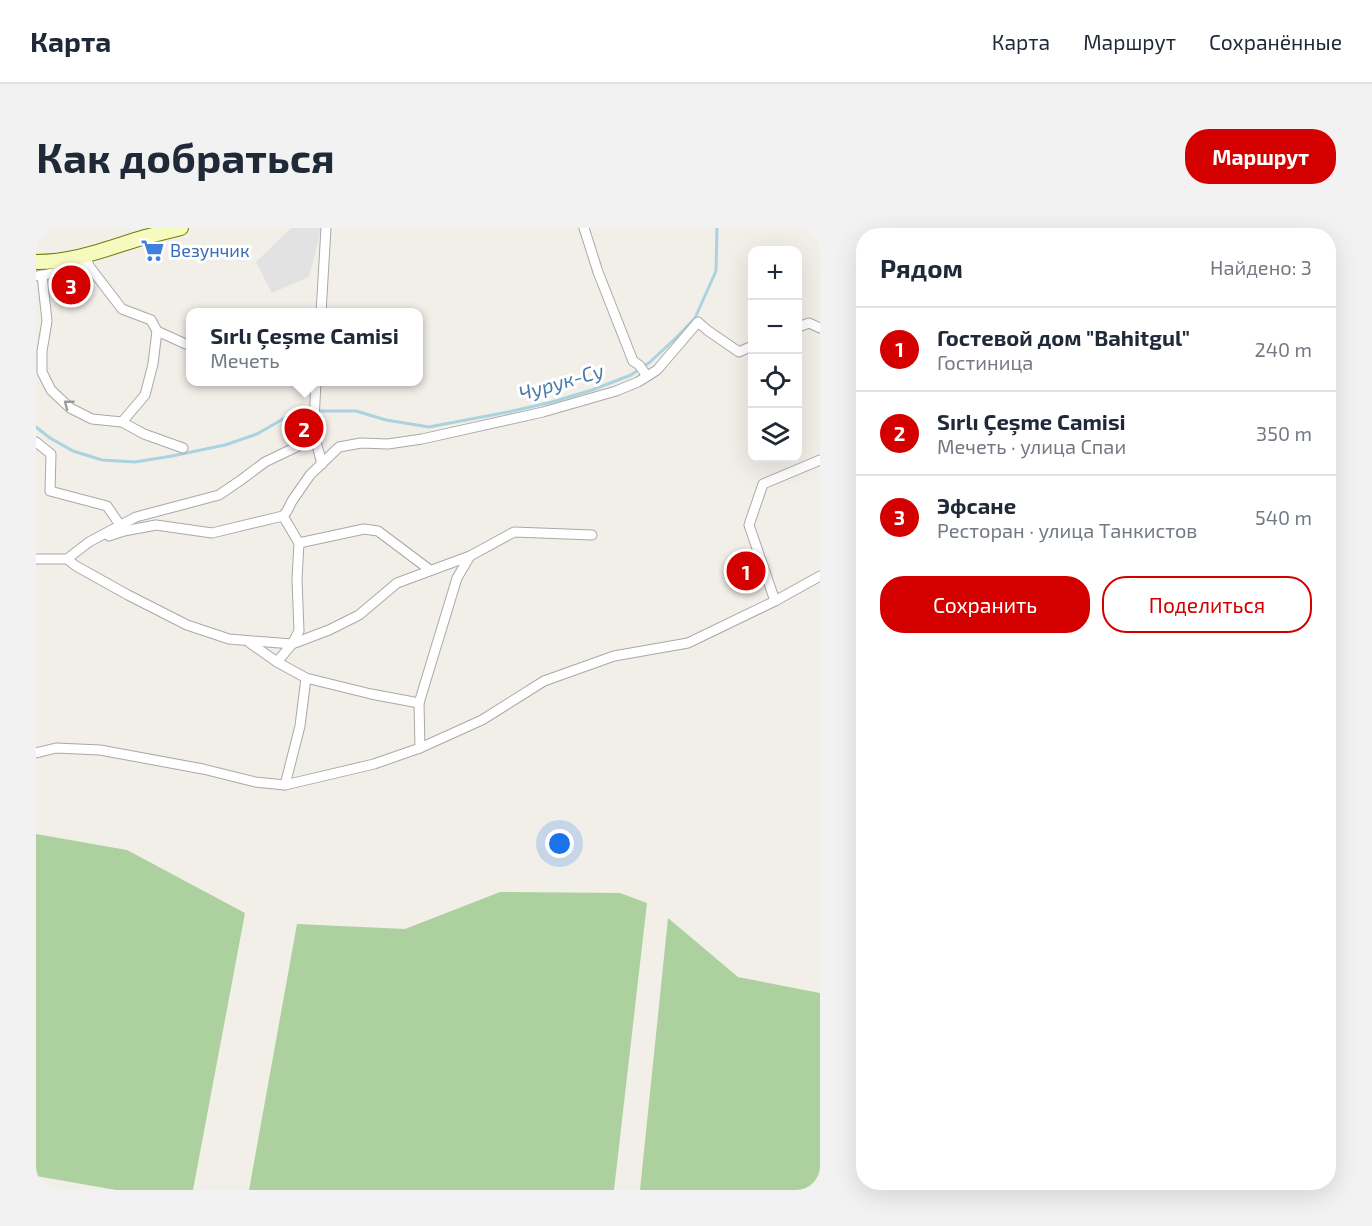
<!DOCTYPE html>
<html lang="ru">
<head>
<meta charset="utf-8">
<style>
  :root { --surface:#fff; --page:#f2f2f3; --text:#1f2937; --muted:#747a83; --line:#e0e1e3; --accent:#d40000 }
  body { margin:0; font-family:"Exo 2",sans-serif; background:var(--page); color:var(--text) }
  .controls { position:absolute; right:18px; top:18px; display:grid; overflow:hidden; border-radius:12px; box-shadow:0 6px 24px #0002 }
  .controls button { width:54px; height:54px; display:grid; place-items:center; padding:0; border:0; border-bottom:2px solid var(--line); background:var(--surface); color:var(--text); font:30px sans-serif }
  .you { position:absolute; left:524px; top:616px; width:21px; height:21px; margin:-15px; border:4px solid #fff; border-radius:50%; background:#1a73e8; box-shadow:0 0 0 9px #1a73e833 }
  .badge { display:grid; place-items:center; width:39px; height:39px; border-radius:50%; background:var(--accent); color:#fff; font-size:20px; font-weight:700 }
  .pin { position:absolute; translate:-50% -50%; border:3px solid #fff; box-shadow:0 2px 6px #0006 }
  .popup { position:absolute; left:150px; top:80px; width:237px; height:78px; box-sizing:border-box; display:grid; place-content:center; border-radius:12px; background:var(--surface); filter:drop-shadow(0 2px 4px #0005); font-size:20px; white-space:nowrap; color:var(--muted) }
  .popup b { font-size:22px; color:var(--text) }
  .popup::after { content:''; position:absolute; left:50%; top:100%; margin-left:-12px; border:12px solid transparent; border-top-color:var(--surface) }
  .list { margin:0; padding:0; list-style:none }
  h2 { display:flex; justify-content:space-between; align-items:center; height:78px; margin:0; padding:0 24px; font-size:26px }
  h2 small { font-size:20px; font-weight:400; color:var(--muted) }
  .list li { display:grid; grid-template-columns:39px 1fr auto; gap:18px; align-items:center; box-sizing:border-box; height:84px; padding:0 24px; border-top:2px solid var(--line) }
  .list b { display:block; font-size:22px; white-space:nowrap }
  .list p { margin:0; font-size:20px; white-space:nowrap; color:var(--muted) }
  .list em { font-size:20px; font-style:normal; color:var(--muted) }
  .actions { display:flex; gap:12px; padding:18px 24px }
  .actions a { flex:1; padding:14px 0; border:2px solid var(--accent); border-radius:24px; text-align:center; font-size:21px; color:var(--accent) }
  .actions .main { background:var(--accent); color:#fff }
  .icon { flex:none; width:33px; height:33px; fill:none; stroke:currentColor; stroke-width:2; stroke-linecap:round; stroke-linejoin:round }
  .map { position:relative; flex:none; width:784px; height:962px; overflow:hidden; border-radius:24px }
  header { display:flex; align-items:center; gap:36px; box-sizing:border-box; height:84px; padding:0 30px; background:var(--surface); border-bottom:2px solid var(--line) }
  header strong { font-size:28px }
  nav { display:flex; gap:33px; margin-inline-start:auto; font-size:21px }
  .intro { display:flex; align-items:center; justify-content:space-between; box-sizing:border-box; height:144px; padding:0 36px }
  h1 { margin:0; font-size:42px }
  .button { padding:15px 27px; border-radius:24px; background:var(--accent); color:#fff; font-size:21px; font-weight:700 }
  main { display:flex; gap:36px; padding:0 36px }
  aside { flex:1; background:var(--surface); border-radius:24px; box-shadow:0 6px 24px #0002 }
  .map>svg:first-child { display:block }
  .forest { fill:#add19e }
  .parking { fill:#e2e2e2 }
  .lines { fill:none; stroke-linecap:round; stroke-linejoin:round }
  .stream { stroke:#aad3df; stroke-width:3 }
  .street-casing { stroke:#a9a9a9; stroke-width:11 }
  .secondary-casing { stroke:#707d05; stroke-width:16 }
  .street { stroke:#fff; stroke-width:9 }
  .secondary { stroke:#f7fabf; stroke-width:14 }
  .oneway { stroke:#9c9c9c }
  .labels { text-anchor:middle; dominant-baseline:central; stroke-width:6; stroke-linejoin:round; paint-order:stroke }
  .shop-label { font-size:18px; fill:#366cbe; stroke:#fff; text-anchor:start }
  .water-label { font-size:20px; font-style:italic; fill:#4a7aab; stroke:#fff }
</style>
</head>
<body>
<header>
<strong>Карта</strong>
<nav><a>Карта</a><a>Маршрут</a><a>Сохранённые</a></nav>
</header>
<div class="intro"><h1>Как добраться</h1><a class="button">Маршрут</a></div>
<main>
<div class="map">
<svg width="784" height="962" viewBox="0 0 784 962">
  <rect width="100%" height="100%" fill="#f2efe9"/>
  <g class="forest">
    <path d="M 0,606 L 91,622 L 209,685 L 157,962 L 80,962 L 0,948 Z"/>
    <path d="M 464,664 L 584,665 L 611,675 L 578,962 L 213,962 L 261,696 L 369,701 Z"/>
    <path d="M 632,690 L 702,749 L 784,765 L 784,962 L 604,962 Z"/>
  </g>
  <path class="parking" d="M 255,0 L 284,0 L 285,2 L 273,49 L 236,65 L 220,34 Z"/>
  <g class="lines">
    <g class="stream">
      <path d="M 284,183 L 320,183 L 350,192 L 393,199 L 472,184 L 516,174 L 556,162 L 595,147 L 614,134 L 642,108 L 659,90 L 680,43 L 681,0"/>
      <path d="M 0,199 L 14,210 L 37,223 L 66,232 L 99,234 L 136,228 L 189,217 L 221,206 L 254,187 L 272,184"/>
    </g>
    <defs>
      <g id="street">
        <path d="M 548,0 L 562,44 L 597,133 L 603,137 L 611,148"/>
        <path d="M 50,28 L 53,38 L 86,81 L 115,92 L 121,103 L 154,118"/>
        <path d="M 6,47 L 11,93 L 6,123 L 6,144 L 15,162 L 34,180 L 56,191 L 86,194 L 108,206 L 147,220"/>
        <path d="M 2,48 L 53,38"/>
        <path d="M 285,85 L 290,0"/>
        <path d="M 762,99 L 773,95 L 784,100"/>
        <path d="M 280,154 L 278,193 L 279,210 L 286,236"/>
        <path d="M 86,194 L 109,167 L 117,136 L 121,103"/>
        <path d="M 0,214 L 15,226 L 14,263 L 71,278 L 84,297"/>
        <path d="M 247,288 L 251,283 L 256,273 L 274,247 L 303,219 L 325,215 L 352,216 L 386,211 L 507,184 L 580,163 L 602,154 L 621,142 L 662,94 L 671,102 L 703,124 L 716,118"/>
        <path d="M 73,308 L 88,303 L 120,297 L 176,305 L 247,288"/>
        <path d="M 263,315 L 328,301 L 342,303 L 394,342"/>
        <path d="M 0,331 L 31,331 L 53,314 L 100,289 L 183,267 L 205,252 L 229,234 L 279,210"/>
        <path d="M 31,331 L 40,338 L 92,367 L 151,397 L 193,411 L 256,416 L 293,402 L 323,387 L 361,355 L 434,328 L 478,304 L 556,307"/>
        <path d="M 739,373 L 713,297 L 727,256 L 784,232"/>
        <path d="M 214,415 L 241,434 L 270,450 L 335,466 L 383,475"/>
        <path d="M 241,434 L 256,416 L 263,403 L 261,351 L 263,315 L 247,288"/>
        <path d="M 384,520 L 383,475 L 421,350 L 434,328"/>
        <path d="M 0,525 L 20,520 L 64,522 L 167,541 L 219,554 L 249,557 L 338,536 L 384,520 L 446,492 L 508,453 L 578,428 L 652,415 L 739,373 L 784,348"/>
        <path d="M 249,557 L 264,498 L 270,450"/>
      </g>
      <path id="secondary" d="M 0,34 C 40,34 72,20 109,9 C 121,6 133,3 145,0"/>
    </defs>
    <use href="#street" class="street-casing"/>
    <use href="#secondary" class="secondary-casing"/>
    <use href="#street" class="street"/>
    <use href="#secondary" class="secondary"/>
  </g>
  <defs><path id="oneway-chevron" d="M-2-3.5L2.5 0L-2 3.5" fill="none" stroke-width="1.6" stroke-linecap="round" stroke-linejoin="round" transform="scale(1.5)"/></defs>
  <use class="oneway" href="#oneway-chevron" transform="translate(32 176) rotate(-142)"/>
  <defs>
    <symbol id="supermarket-bare" viewBox="-9 -9 18 18"><path d="M-6-5.5h2.5l.6 2H6L4.5 2H-2.5L-4.4-4H-6ZM-1.5 3.2a1.3 1.3 0 1 0 .1 0ZM3 3.2a1.3 1.3 0 1 0 .1 0Z" fill="#3f7fe0" stroke="#fff" stroke-width="2.5" paint-order="stroke"/></symbol>
  </defs>
  <g fill-rule="evenodd">
    <use href="#supermarket-bare" x="100" y="6" width="33" height="33"/>
  </g>
  <g class="labels">
    <g class="shop-label">
      <text x="134" y="22">Везунчик</text>
    </g>
    <g class="water-label">
      <text transform="translate(525 153) rotate(-16)">Чурук-Су</text>
    </g>
  </g>
</svg>
<div class="controls">
<button>+</button>
<button>−</button>
<button><svg class="icon" aria-label="locate" viewBox="0 0 24 24"><circle cx="12" cy="12" r="6"/><path d="M12 2v4M12 18v4M2 12h4M18 12h4"/></svg></button>
<button><svg class="icon" aria-label="layers" viewBox="0 0 24 24"><path d="M12 4l9 5-9 5-9-5zM3 14l9 5 9-5"/></svg></button>
</div>
<div class="you"></div>
<div class="pin badge" style="left:710px;top:343px">1</div>
<div class="pin badge" style="left:268px;top:200px">2</div>
<div class="popup"><b>Sırlı Çeşme Camisi</b>Мечеть</div>
<div class="pin badge" style="left:35px;top:57px">3</div>
</div>
<aside>
<h2>Рядом<small>Найдено: 3</small></h2>
<ul class="list">
<li><span class="badge">1</span><div><b>Гостевой дом &quot;Bahitgul&quot;</b><p>Гостиница</p></div><em>240 m</em></li>
<li><span class="badge">2</span><div><b>Sırlı Çeşme Camisi</b><p>Мечеть · улица Спаи</p></div><em>350 m</em></li>
<li><span class="badge">3</span><div><b>Эфсане</b><p>Ресторан · улица Танкистов</p></div><em>540 m</em></li>
</ul>
<div class="actions"><a class="main">Сохранить</a><a>Поделиться</a></div>
</aside>
</main>
</body>
</html>
